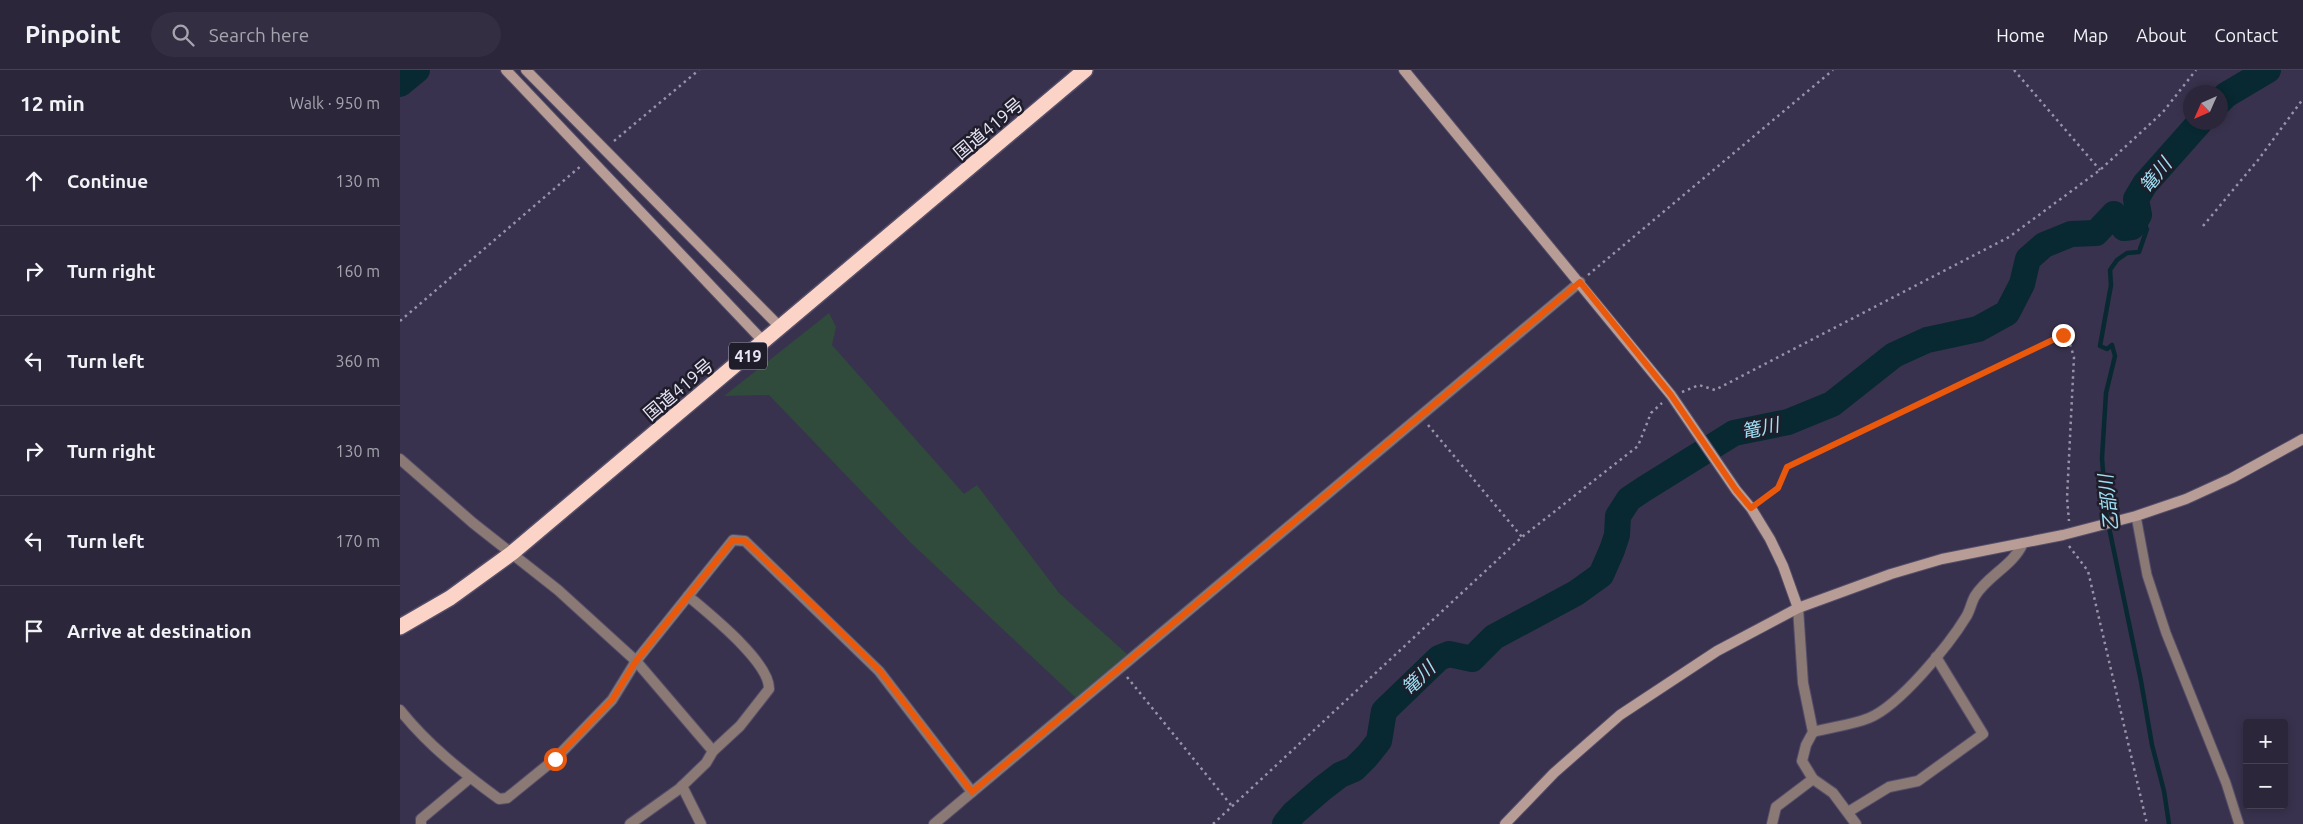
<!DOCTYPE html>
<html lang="en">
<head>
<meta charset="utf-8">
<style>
  :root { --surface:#2b263a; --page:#332e42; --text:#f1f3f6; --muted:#a6a5af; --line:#474354 }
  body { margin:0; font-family:Ubuntu,"Noto Sans JP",sans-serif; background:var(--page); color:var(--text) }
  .controls { position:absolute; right:15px; bottom:15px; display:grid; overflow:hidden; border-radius:5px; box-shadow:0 2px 8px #0003 }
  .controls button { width:45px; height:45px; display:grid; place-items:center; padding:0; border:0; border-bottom:1px solid var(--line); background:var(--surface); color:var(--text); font:25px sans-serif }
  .compass { position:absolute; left:1783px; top:15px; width:45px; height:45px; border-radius:50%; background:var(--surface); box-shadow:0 2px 8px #0003; rotate:225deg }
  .stop { position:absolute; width:15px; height:15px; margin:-11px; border:4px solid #ea580c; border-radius:50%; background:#fff }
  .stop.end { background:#ea580c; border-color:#fff; box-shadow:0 1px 5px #0008 }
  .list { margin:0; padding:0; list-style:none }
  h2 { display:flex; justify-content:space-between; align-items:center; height:65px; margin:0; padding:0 20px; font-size:21px }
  h2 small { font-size:16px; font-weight:400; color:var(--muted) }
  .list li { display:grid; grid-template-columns:32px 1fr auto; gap:15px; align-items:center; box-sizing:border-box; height:90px; padding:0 20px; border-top:1px solid var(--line) }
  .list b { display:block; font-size:19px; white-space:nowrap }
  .list em { font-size:16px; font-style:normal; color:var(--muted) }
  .icon { flex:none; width:28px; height:28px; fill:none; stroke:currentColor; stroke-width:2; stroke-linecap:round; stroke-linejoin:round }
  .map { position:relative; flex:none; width:1903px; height:754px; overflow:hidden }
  header { display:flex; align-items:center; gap:30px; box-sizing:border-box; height:70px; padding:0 25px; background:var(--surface); border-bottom:1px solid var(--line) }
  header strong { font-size:24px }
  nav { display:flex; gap:28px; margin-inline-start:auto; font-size:18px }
  .search { width:350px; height:45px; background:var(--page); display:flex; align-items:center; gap:12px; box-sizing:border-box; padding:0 18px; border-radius:28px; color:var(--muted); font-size:19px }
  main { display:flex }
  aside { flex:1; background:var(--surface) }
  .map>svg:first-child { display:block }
  .green { fill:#304a3c }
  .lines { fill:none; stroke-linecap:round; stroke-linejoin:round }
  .stream { stroke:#082932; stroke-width:4.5 }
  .river { stroke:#082932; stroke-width:26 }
  .lane-casing { stroke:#554e69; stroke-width:11 }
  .street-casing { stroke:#554e69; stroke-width:12 }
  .secondary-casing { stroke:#554e69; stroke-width:12 }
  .highway-casing { stroke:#554e69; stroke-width:18 }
  .path { stroke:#9893aa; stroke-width:2.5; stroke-dasharray:2.5 4; stroke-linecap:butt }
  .lane { stroke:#8a7974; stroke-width:9 }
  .street { stroke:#8a7974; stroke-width:10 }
  .secondary { stroke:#b89d96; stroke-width:10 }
  .highway { stroke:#fcd3c7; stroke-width:15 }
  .route { stroke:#ea580c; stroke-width:6 }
  .labels { text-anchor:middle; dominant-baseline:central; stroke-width:5; stroke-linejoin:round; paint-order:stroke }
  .shield { fill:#1f1d29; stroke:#aba8b8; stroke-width:1 }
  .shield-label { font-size:16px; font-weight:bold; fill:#e7e4f6 }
  .street-label { font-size:18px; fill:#e7e4f6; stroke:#1f1d29 }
  .water-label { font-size:19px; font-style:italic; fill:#9fdff4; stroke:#1f1d29 }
</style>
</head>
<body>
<header>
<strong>Pinpoint</strong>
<div class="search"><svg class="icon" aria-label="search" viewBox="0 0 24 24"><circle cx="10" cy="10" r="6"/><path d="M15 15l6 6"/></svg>Search here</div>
<nav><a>Home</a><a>Map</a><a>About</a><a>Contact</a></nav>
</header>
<main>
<aside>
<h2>12 min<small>Walk · 950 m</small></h2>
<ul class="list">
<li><svg class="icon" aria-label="ahead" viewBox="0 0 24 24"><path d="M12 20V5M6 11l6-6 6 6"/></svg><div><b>Continue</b></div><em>130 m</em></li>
<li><svg class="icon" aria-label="right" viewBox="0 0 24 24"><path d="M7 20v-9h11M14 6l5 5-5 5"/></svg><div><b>Turn right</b></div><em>160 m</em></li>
<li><svg class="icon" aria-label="left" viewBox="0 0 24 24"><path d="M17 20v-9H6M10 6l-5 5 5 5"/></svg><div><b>Turn left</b></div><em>360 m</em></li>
<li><svg class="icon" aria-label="right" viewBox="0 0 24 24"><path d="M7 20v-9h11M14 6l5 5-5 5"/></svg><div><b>Turn right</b></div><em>130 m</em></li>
<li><svg class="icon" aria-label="left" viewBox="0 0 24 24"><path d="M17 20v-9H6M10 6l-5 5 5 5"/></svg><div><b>Turn left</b></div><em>170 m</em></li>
<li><svg class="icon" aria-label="arrive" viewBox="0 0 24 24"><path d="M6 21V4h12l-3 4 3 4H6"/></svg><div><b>Arrive at destination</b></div></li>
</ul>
</aside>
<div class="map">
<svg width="1903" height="754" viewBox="0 0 1903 754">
  <rect width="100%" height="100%" fill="#39324e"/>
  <path class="green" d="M 429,243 L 436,257 L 432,275 L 564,424 L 577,415 L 659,523 L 728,585 L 676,628 L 511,473 L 369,325 L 324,326 Z"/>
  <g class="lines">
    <path class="stream" d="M 1739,145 L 1747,159 L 1739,182 L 1727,183 L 1717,190 L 1710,200 L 1711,215 L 1700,276 L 1707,279 L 1712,275 L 1715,286 L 1706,323 L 1702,388 L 1706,443 L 1741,611 L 1752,675 L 1764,721 L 1769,754"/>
    <g class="river">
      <path d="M 0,14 L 17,0"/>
      <path d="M 1820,31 L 1826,25 L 1868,0"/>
      <path d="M 885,754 L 894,743 L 923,718 L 940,705 L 954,699 L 967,686 L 979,671 L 984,641 L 1039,588 L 1049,584 L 1072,589 L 1094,567 L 1176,523 L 1201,505 L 1212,480 L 1217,465 L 1218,446 L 1229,429 L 1244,419 L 1334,363 L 1388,352 L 1432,334 L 1494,285 L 1527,270 L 1578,259 L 1607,243 L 1622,214 L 1628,189 L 1644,175 L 1671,164 L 1696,163 L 1714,144 L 1724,158 L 1732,157 L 1739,145 L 1736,129 L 1745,114 L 1800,52"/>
    </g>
    <defs>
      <path id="lane" d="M 1736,446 L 1747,505 L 1766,563 L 1826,713 L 1839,754"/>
      <g id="street">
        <path d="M 0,389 L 73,453 L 158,520 L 236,591 L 313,681"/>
        <path d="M 1398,538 L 1403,613 L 1413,662 L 1406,675 L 1402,691 L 1413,709 L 1433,723 L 1456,754"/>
        <path d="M 0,640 C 28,675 62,702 99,729 L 107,728 L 155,689 L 212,630 L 236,591 L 333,470 L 345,471 L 479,601 L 572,722"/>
        <path d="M 1413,662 C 1431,657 1452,655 1469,648 C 1499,636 1549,575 1566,547 C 1570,541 1571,533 1575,526 C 1588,505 1613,496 1623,473"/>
        <path d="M 282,716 L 301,754"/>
        <path d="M 1448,742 L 1489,717 L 1518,711 L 1583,664 L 1536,587"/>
        <path d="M 21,754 L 21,749 L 70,708"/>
        <path d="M 230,754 L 279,719 L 306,693 L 313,681 L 340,656 L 369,619 C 370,592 308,543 288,526"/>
        <path d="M 534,754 L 1180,212"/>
        <path d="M 1372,754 L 1376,737 L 1413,709"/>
      </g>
      <g id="secondary">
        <path d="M 106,0 L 364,272"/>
        <path d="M 126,0 L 381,258"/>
        <path d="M 1004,0 L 1271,325 L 1336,420 L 1351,438 L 1370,469 L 1383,496 L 1398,538"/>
        <path d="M 1105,754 L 1154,703 L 1220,645 L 1317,581 L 1398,538 L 1491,504 L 1542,489 L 1663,465 L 1736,446 L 1786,429 L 1832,408 L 1903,369"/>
      </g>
      <path id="highway" d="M 0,557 L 50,528 L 112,483 L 685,0"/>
    </defs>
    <use href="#lane" class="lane-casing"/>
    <use href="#street" class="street-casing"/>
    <use href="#secondary" class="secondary-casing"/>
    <use href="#highway" class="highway-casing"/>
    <g class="path">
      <path d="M 1614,0 L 1700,100"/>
      <path d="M 214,71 L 299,0"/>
      <path d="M 1803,156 L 1858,90 L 1903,29"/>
      <path d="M 1188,205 L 1433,0"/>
      <path d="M 0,251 L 182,95"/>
      <path d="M 1282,322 L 1299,315 L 1315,320 L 1609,167 L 1700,100 L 1763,42 L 1796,0"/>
      <path d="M 1028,355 L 1122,467"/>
      <path d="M 1360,432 L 1379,418 L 1387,397 L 1663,265 L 1669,271 L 1674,287 L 1667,428 L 1669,451"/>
      <path d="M 1669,476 L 1688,501 L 1747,754"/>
      <path d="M 727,607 L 831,735"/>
      <path d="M 813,754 L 1122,467 L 1238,376 L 1251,343 L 1262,333"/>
    </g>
    <use href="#lane" class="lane"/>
    <use href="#street" class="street"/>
    <use href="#secondary" class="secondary"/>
    <use href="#highway" class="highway"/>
  </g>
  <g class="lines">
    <path class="route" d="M 155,689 L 212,630 L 236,591 L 333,470 L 345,471 L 416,538 L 480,601 L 572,722 L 1180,212 L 1271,325 L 1336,420 L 1351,438 L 1378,418 L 1387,397 L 1663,265"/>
  </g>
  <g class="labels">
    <rect class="shield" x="329" y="272.5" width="38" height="27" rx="4"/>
    <g class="shield-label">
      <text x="348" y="286">419</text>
    </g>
    <g class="street-label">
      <text transform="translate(588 58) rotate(-40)">国道419号</text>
      <text transform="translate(278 319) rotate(-40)">国道419号</text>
    </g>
    <g class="water-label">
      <text transform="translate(1755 105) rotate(-51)">篭川</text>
      <text transform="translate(1360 358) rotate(-12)">篭川</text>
      <text transform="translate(1708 433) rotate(-96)">乙部川</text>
      <text transform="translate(1018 608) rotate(-44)">篭川</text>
    </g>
  </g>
</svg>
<div class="controls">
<button>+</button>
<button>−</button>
</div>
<svg class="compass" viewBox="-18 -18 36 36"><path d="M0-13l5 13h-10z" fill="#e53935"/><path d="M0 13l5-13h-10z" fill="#a6a5af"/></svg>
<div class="stop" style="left:155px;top:689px"></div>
<div class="stop end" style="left:1663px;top:265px"></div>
</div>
</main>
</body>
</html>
